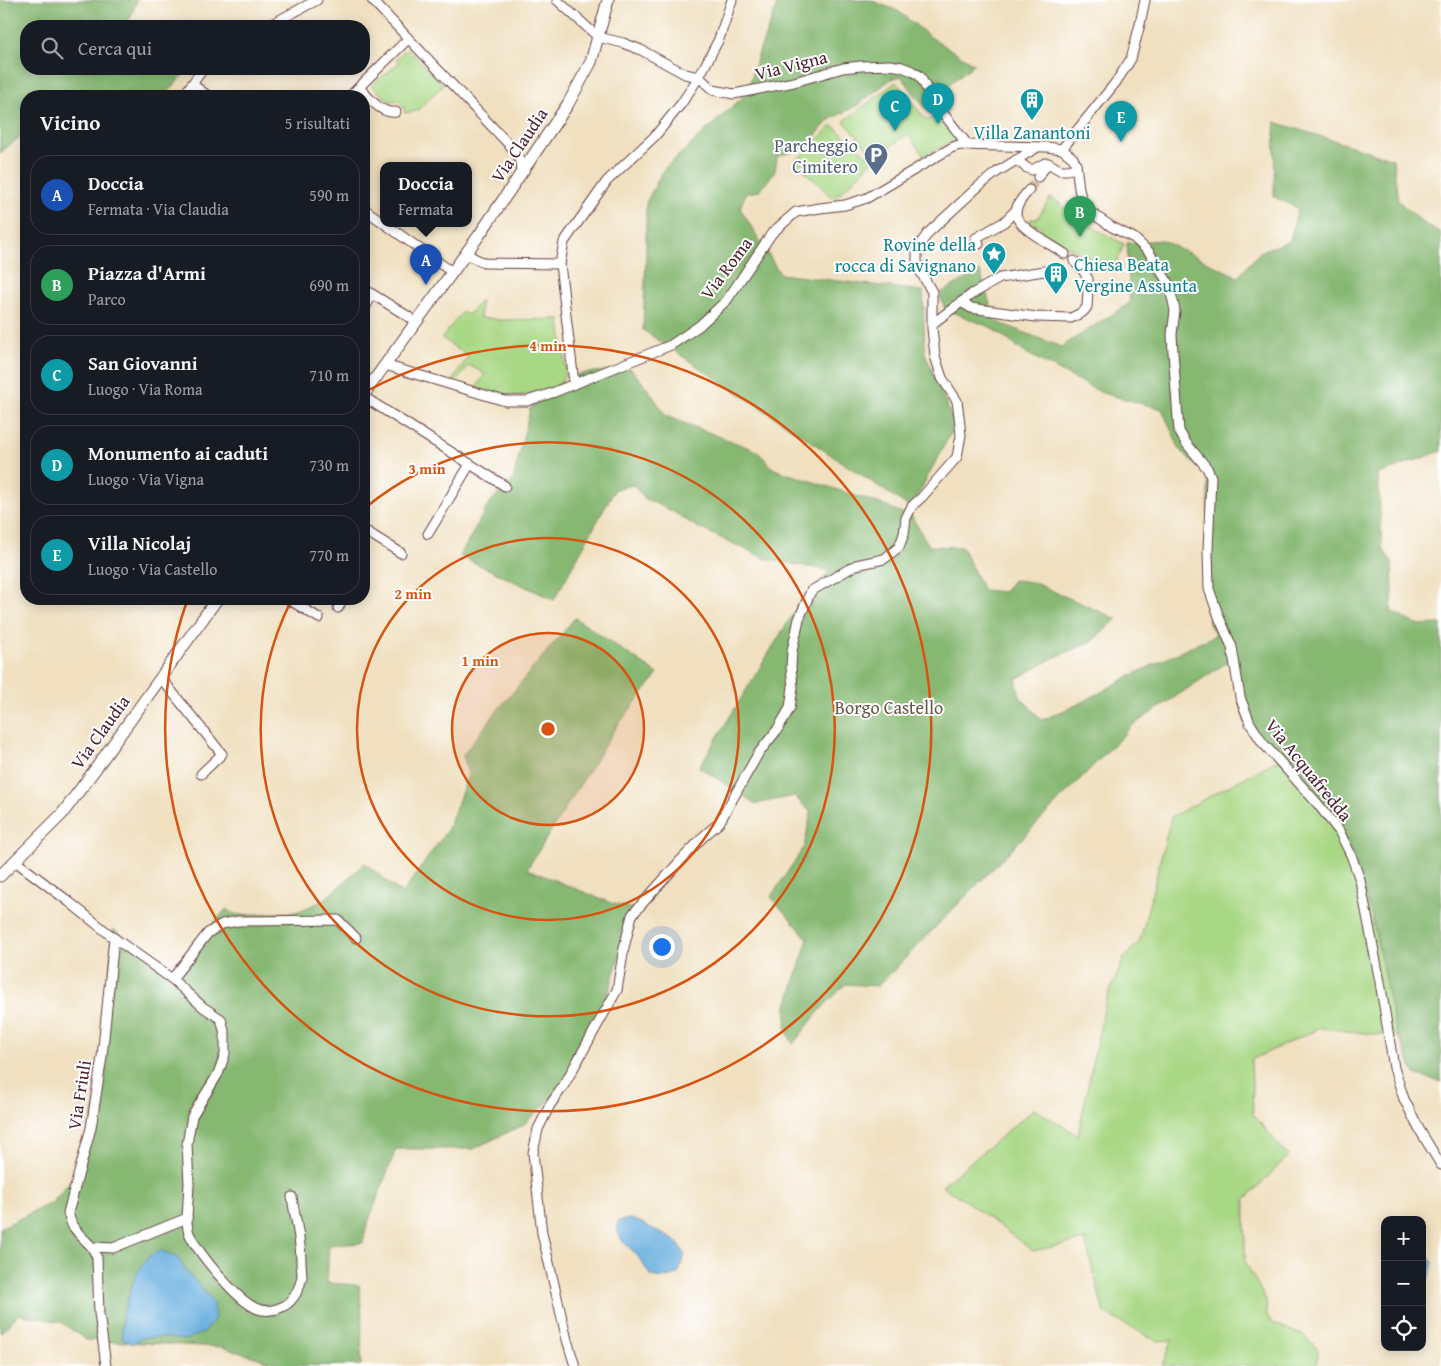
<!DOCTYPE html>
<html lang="it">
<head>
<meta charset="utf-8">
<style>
  :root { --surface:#171b24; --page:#20242c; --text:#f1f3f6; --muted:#9ea1a6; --line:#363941; --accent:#db2777 }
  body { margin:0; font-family:"Gentium Book Plus",serif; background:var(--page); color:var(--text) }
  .controls { position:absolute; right:15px; bottom:15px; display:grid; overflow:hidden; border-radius:10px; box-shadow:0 2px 12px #0003 }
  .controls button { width:45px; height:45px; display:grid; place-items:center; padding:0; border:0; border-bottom:1px solid var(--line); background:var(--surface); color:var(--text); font:25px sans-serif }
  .you { position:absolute; left:661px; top:946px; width:18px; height:18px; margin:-12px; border:4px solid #fff; border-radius:50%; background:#1a73e8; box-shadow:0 0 0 8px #1a73e833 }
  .badge { display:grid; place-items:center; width:32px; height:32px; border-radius:50%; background:var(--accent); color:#fff; font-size:16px; font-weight:700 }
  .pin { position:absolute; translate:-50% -41px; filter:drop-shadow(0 1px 2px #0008) }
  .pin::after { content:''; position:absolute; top:26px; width:18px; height:15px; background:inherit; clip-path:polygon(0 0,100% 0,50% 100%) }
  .popup { position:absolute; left:380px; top:162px; width:92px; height:65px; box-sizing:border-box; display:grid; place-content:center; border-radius:10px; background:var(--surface); filter:drop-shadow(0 1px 4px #0005); font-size:16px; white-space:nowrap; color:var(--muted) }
  .popup b { font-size:19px; color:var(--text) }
  .popup::after { content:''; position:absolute; left:50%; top:100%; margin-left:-10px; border:10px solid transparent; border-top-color:var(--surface) }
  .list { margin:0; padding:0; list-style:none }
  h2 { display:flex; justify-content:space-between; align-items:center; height:65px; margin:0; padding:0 20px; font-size:21px }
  h2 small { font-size:16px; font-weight:400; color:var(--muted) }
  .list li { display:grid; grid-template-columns:32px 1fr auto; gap:15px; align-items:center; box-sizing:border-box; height:80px; margin:0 10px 10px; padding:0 10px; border:1px solid var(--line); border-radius:20px }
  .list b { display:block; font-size:19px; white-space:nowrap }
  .list p { margin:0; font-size:16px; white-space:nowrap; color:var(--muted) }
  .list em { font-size:16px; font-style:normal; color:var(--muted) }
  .icon { flex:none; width:28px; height:28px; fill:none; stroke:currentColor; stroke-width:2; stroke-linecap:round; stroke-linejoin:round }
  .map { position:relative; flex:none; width:1441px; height:1366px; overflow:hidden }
  .search { position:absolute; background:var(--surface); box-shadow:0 2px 12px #0003; left:20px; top:20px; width:350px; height:55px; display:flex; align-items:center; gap:12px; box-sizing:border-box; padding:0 18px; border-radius:20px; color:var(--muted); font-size:19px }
  .panel { position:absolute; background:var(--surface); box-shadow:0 2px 12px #0003; left:20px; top:90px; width:350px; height:515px; border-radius:20px }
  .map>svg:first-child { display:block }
  .green { fill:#a9d885; stroke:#7a7c58 }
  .forest { fill:#86b872; stroke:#686c4e }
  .water { fill:#68afdf; stroke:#596785 }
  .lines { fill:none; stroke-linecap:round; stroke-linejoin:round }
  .minor-tunnel { stroke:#cfb9a2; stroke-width:9; stroke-dasharray:9 4.5; stroke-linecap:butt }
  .minor-casing { stroke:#633c41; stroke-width:11 }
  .major-casing { stroke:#633c41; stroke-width:13 }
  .minor { stroke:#fff; stroke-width:9 }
  .major { stroke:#fff; stroke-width:11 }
  .ring { fill:none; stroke:#d8530f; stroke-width:2.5 }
  .labels { text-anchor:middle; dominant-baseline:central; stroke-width:4; stroke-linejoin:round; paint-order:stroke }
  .street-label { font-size:18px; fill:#4a1f2b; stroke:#fff }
  .culture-label { font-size:18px; fill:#0d838f; stroke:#fff }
  .service-label { font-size:18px; fill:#4e5e75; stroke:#fff; text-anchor:end }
  .park-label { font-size:18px; fill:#665646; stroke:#fff }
  .centre { fill:#d8530f; stroke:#fff; stroke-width:2.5 }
  .ring-label { font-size:15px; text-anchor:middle; font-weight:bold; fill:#d8530f; stroke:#fff; stroke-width:4; stroke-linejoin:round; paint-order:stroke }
</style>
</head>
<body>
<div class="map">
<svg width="1441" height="1366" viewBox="0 0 1441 1366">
  <rect width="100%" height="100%" fill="#fff"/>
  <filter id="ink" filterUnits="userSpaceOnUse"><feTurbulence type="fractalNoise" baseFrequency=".02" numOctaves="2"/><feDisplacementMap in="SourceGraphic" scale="10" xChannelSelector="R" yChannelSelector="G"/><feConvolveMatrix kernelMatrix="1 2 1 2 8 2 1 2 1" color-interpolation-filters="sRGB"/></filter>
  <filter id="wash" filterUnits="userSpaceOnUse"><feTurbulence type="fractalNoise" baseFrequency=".0096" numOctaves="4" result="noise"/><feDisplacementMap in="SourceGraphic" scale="20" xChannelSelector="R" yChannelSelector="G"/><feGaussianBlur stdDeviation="1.12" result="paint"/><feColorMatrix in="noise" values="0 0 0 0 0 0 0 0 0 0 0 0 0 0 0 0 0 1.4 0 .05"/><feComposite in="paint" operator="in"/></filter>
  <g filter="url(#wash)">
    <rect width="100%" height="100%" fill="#f0e0c0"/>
    <g class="green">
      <path d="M 407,48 L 443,85 L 417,111 L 405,113 C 403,103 400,99 390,101 L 371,86 L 399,63 L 396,59 Z"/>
      <path d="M 896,82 L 927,121 L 939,113 L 961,140 L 951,142 L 924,156 L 908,134 L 875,157 L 844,121 Z"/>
      <path d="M 832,125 L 873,161 L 834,199 L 795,162 Z"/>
      <path d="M 1051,197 L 1086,224 L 1124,244 L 1115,267 C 1110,263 1103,263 1097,261 C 1077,253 1058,241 1040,232 L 1042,227 L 1036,224 L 1035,225 L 1031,223 L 1031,219 L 1037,219 Z"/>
      <path d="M 481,300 L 480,318 L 496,319 L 496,320 L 560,319 L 566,372 L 560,384 L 545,391 L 517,396 L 504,395 L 476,388 L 485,374 L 469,365 L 456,382 L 452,381 L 468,357 L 442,338 L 462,312 L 468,315 Z"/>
      <path d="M 1279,759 L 1348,843 L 1372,916 L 1396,1032 L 1398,1037 L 1320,1028 L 1251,1060 L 1253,1114 L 1288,1156 L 1245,1200 L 1245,1261 L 1266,1300 L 1267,1316 L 1273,1323 L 1304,1336 L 1318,1349 L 1318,1360 L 1315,1366 L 1163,1366 L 1172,1340 L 1157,1341 L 1104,1313 L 1085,1240 L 1033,1251 L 967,1202 L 942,1186 L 1034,1109 L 1078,1135 L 1105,1003 L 1124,958 L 1140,941 L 1171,817 Z"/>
    </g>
    <g class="forest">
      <path d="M 0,0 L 137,0 L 127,26 L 26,26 L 26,69 L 188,69 L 165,96 L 26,96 L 26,132 L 0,153 Z"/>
      <path d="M 779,0 L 870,0 L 898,11 L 929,36 L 974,64 L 942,90 L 925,108 L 901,76 L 891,79 L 858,105 L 829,120 L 806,147 L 777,157 L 775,171 L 760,191 L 746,193 L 740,208 L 780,274 L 923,291 L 925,353 L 955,425 L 911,508 L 643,330 L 646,258 L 646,203 L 663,170 L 747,93 L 759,52 Z"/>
      <path d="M 1275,122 L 1393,159 L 1398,201 L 1426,225 L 1441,233 L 1441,451 L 1393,469 L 1378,474 L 1382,548 L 1392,562 L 1393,591 L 1391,611 L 1417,625 L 1441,624 L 1441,1082 L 1415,1074 L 1396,1032 L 1372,916 L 1348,843 L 1279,759 L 1245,724 L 1232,659 L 1133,725 L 878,986 L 846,984 L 820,1010 L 793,1044 L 786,1030 L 787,1005 L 808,939 L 771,897 L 804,847 L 811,812 L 794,796 L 756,804 L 699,767 L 799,604 L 830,571 L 767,559 L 697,527 L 672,511 L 644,498 L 634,485 L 615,489 L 554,600 L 460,556 L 490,502 L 513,480 L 530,409 L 545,391 L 579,374 L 630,368 L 648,389 L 666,416 L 757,451 L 774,469 L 878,503 L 912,517 L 929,546 L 962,547 L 983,590 L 1004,592 L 1013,580 L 1032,582 L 1117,619 L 1091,642 L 1053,658 L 1016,679 L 1020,697 L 1042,720 L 1083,702 L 1130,676 L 1216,635 L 1209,624 L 1208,477 L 1180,450 L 1162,409 L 1102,393 L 1024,352 L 992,328 L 945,309 L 939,294 L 980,271 L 995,321 L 1061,347 L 1130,303 L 1127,243 L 1162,240 L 1238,277 L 1261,251 L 1290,241 L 1298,208 L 1274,197 Z"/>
      <path d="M 575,618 L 658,674 L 617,726 L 527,869 L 611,903 L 633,909 L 610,988 L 570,1081 L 523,1125 L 473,1149 L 396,1149 L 366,1228 L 363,1243 L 329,1245 L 327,1283 L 359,1285 L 362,1316 L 361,1365 L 284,1366 L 222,1347 L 86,1340 L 61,1322 L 19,1314 L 0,1333 L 0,1228 L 53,1202 L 77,1173 L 100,1091 L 113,929 L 172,972 L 226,909 L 237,915 L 296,912 L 323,901 L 365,863 L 402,894 L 448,829 L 468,775 L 463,755 L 497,711 Z"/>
    </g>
    <g class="water">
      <path d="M 630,1219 L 640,1222 L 676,1241 L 685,1254 L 678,1274 L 661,1278 L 651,1276 C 645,1268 640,1258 634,1252 C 622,1240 616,1239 618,1221 Z"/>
      <path d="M 160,1250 L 178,1258 L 189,1275 L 201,1287 L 213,1302 L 215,1319 L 204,1332 L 185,1340 L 162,1337 L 142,1338 L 132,1344 L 122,1338 L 122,1317 L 135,1276 L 148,1257 Z"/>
      <path d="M 1422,1257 L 1429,1258 L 1433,1262 L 1430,1275 L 1422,1287 Z"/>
    </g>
  </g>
  <g filter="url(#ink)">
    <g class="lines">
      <path class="minor-tunnel" d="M 1029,190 L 1038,177"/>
      <defs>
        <g id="minor">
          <path d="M 372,0 L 517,153 L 520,162 L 521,174"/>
          <path d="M 557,0 L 598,37 L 623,43 L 641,50 L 685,74 L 699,77 L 713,90 L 734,94 L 794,82 L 843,68 L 861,66 L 890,65 L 902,67 L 912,71 L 920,76 L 932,99 L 967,144"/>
          <path d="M 268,26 L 317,0"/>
          <path d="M 192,84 L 203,69"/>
          <path d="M 359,87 C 369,98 381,114 396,112"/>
          <path d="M 183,96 L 192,84 L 208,96"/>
          <path d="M 350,96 L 408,39"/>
          <path d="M 1062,149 L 1116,82 L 1131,59 L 1140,24 L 1145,0"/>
          <path d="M 1016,160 L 1027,168 L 1032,170 L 1045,163 L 1048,163 L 1060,170 L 1067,170 L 1076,168"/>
          <path d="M 1038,177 L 1048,163"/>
          <path d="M 1029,190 C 1024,196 1016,204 1016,213 C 1015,227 1054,246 1065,254"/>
          <path d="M 364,209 L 384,223"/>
          <path d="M 385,224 L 452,272"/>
          <path d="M 979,244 L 976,238 L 1004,222 L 1015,211"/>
          <path d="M 466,254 L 484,263 L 560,264"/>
          <path d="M 364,289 L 409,317"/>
          <path d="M 961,302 L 971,308 L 1036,317 L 1071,318 L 1083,312 L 1087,307 L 1088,290 L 1088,279 L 1083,270 L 1074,261"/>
          <path d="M 364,309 C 370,300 372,298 364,290"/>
          <path d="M 932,324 L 972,294 L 1000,278 L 1044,271 L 1054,273"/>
          <path d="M 385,365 L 505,401 L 527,401 L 552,393 L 671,345 L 699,326 L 727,300 L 772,233 L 796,212 L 820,208 L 845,205 L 867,198 L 951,148 L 959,145 L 1047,147 L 1062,149 L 1073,158 L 1076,164 L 1079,189 L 1083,205 L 1090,212 L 1112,227 L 1134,238 L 1149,252 L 1167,281 L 1173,301 L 1175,311 L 1172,334 L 1173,352 L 1179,431 L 1186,443 L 1207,468 L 1211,477 L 1208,551 L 1209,589 L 1219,617 L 1232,647 L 1240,697 L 1250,723 L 1262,742 L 1317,803 L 1339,831 L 1351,855 L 1360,880 L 1380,982 L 1394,1068 L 1404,1099 L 1419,1129 L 1441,1165"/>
          <path d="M 574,383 L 560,264 L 564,242 L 607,181 L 655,136 L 681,104 L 699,77 L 719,39 L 732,0"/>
          <path d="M 364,397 L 470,464 L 428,534"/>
          <path d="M 470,464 L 505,486"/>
          <path d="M 364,530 L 401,553"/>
          <path d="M 288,599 L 319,618"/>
          <path d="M 338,608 L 343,599"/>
          <path d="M 161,678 L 222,754 L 201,774"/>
          <path d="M 15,861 L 68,901 L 114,938 L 172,979 L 208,933 L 222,924 L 238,921 L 338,920 L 356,938"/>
          <path d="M 114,938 L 102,1057 L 91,1128 L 68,1213 L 72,1225 L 79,1234 L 92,1247 L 113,1248 L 187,1218 L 189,1184 L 187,1144 L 192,1116 L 218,1074 L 225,1054 L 225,1034 L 221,1019 L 203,1007 L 172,979"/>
          <path d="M 187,1218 C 187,1223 187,1228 189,1233 C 198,1253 238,1302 258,1309 C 267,1312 276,1310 284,1306 C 294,1301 300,1287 302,1277 C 302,1272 301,1266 301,1261 C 301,1240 295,1218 292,1197"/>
          <path d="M 92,1247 L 97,1258 L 99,1313 L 106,1366"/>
          <path d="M 575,1366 L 567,1340 L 542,1233 L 533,1153 L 538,1129 L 550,1105 L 564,1085 L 617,990 L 624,948 L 632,915 L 681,860 L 704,836 L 719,823 L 758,754 L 777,730 L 790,708 L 793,687 L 791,667 L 792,651 L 799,619 L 811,591 L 856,565 L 884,559 L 899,547 L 904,534 L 906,518 L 912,506 L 922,497 L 957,457 L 961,435 L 959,416 L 957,401 L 942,378 L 935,356 L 932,328 L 932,292 L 919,269 L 917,261 L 917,252 L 920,244 L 929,232 L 979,186 L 997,172 L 1036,148"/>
        </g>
        <g id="major">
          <path d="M 364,394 L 480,234 L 568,104 L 591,62 L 608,0"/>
          <path d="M 0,876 L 62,814 L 99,764 L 217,599"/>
        </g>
      </defs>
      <use href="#minor" class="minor-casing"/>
      <use href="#major" class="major-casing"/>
      <use href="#minor" class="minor"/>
      <use href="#major" class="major"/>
    </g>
  </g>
  <circle cx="548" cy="729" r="96" fill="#d8530f" fill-opacity=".12"/>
  <g class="ring">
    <circle cx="548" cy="729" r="96"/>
    <circle cx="548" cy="729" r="191"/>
    <path d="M365 508A287 287 0 1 1 291 601"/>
    <path d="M365 392A383 383 0 1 1 187 601"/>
  </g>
  <defs>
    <symbol id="building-pin" viewBox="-11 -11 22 30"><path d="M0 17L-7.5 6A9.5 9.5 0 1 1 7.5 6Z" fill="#0f9aa8" stroke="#fff"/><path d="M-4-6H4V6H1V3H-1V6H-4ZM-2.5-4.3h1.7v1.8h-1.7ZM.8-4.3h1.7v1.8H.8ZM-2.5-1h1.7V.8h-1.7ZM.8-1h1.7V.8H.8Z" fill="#fff"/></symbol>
    <symbol id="parking-pin" viewBox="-11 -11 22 30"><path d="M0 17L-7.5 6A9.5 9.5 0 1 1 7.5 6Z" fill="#5c6f8a" stroke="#fff"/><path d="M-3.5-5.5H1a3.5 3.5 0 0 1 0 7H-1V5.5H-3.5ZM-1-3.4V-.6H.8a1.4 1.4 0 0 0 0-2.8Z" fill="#fff"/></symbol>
    <symbol id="sight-pin" viewBox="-11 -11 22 30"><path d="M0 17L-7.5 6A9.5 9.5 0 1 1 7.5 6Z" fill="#0f9aa8" stroke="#fff"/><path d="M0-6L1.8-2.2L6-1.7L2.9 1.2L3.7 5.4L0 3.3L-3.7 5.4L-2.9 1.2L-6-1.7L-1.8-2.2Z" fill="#fff"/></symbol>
  </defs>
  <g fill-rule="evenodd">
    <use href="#building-pin" x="1018" y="86" width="28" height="38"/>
    <use href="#parking-pin" x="862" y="141" width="28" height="38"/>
    <use href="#sight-pin" x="980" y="240" width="28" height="38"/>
    <use href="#building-pin" x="1042" y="260" width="28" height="38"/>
  </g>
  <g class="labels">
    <g class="street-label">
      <text transform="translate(791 65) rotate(-14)">Via Vigna</text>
      <text transform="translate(519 145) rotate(-56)">Via Claudia</text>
      <text transform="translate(726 268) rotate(-53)">Via Roma</text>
      <text transform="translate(100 732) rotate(-54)">Via Claudia</text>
      <text transform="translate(1309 770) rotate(51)">Via Acquafredda</text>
      <text transform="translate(79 1095) rotate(-81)">Via Friuli</text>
    </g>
    <g class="culture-label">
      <text x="1032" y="132">Villa Zanantoni</text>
      <text x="976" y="244" text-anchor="end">Rovine della<tspan x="976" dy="21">rocca di Savignano</tspan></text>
      <text x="1074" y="264" text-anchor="start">Chiesa Beata<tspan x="1074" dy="21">Vergine Assunta</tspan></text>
    </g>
    <g class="service-label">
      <text x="858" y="145">Parcheggio<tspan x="858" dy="21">Cimitero</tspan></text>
    </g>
    <g class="park-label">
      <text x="889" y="707">Borgo Castello</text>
    </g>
  </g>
  <circle cx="548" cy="729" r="8" class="centre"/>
  <g class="ring-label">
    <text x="548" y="351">4 min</text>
    <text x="427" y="474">3 min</text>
    <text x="413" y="599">2 min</text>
    <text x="480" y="666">1 min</text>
  </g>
</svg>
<div class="controls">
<button>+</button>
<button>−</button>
<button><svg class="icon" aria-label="locate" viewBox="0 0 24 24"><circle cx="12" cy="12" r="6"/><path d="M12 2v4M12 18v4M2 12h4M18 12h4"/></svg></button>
</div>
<div class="you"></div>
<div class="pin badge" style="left:426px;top:285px;background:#1a4fb4">A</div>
<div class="popup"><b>Doccia</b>Fermata</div>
<div class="pin badge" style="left:1080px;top:237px;background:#2e9e5b">B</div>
<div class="pin badge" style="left:895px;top:131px;background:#0f9aa8">C</div>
<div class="pin badge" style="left:938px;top:124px;background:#0f9aa8">D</div>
<div class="pin badge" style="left:1121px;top:142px;background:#0f9aa8">E</div>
<div class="search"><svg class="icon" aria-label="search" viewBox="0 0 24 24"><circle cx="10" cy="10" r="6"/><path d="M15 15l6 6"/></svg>Cerca qui</div>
<section class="panel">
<h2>Vicino<small>5 risultati</small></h2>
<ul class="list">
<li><span class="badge" style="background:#1a4fb4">A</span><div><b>Doccia</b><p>Fermata · Via Claudia</p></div><em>590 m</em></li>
<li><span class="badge" style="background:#2e9e5b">B</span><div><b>Piazza d'Armi</b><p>Parco</p></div><em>690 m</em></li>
<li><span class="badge" style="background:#0f9aa8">C</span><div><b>San Giovanni</b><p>Luogo · Via Roma</p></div><em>710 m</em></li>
<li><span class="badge" style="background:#0f9aa8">D</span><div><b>Monumento ai caduti</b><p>Luogo · Via Vigna</p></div><em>730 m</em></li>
<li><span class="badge" style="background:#0f9aa8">E</span><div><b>Villa Nicolaj</b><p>Luogo · Via Castello</p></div><em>770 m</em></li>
</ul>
</section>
</div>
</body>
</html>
